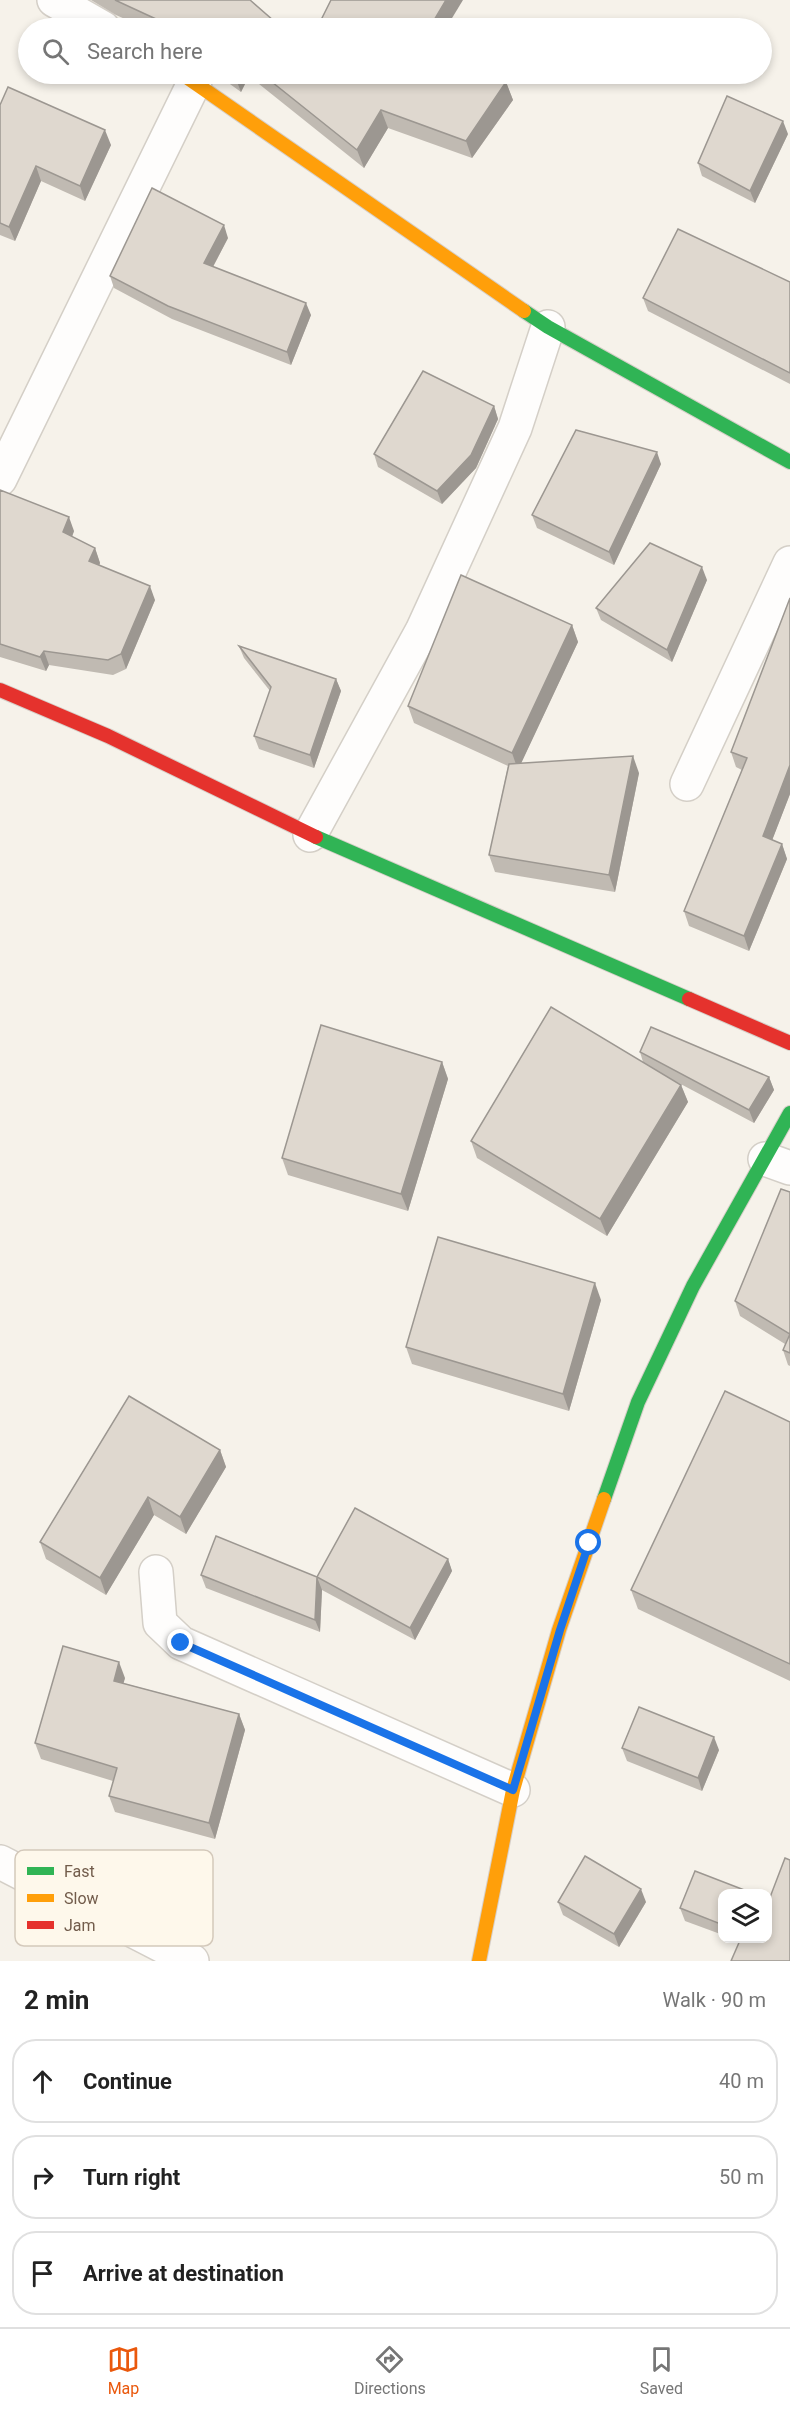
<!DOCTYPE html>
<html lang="en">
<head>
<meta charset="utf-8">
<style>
  :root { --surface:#fff; --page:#f2f2f2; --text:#222; --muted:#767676; --line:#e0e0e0; --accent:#ea580c }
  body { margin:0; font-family:Roboto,sans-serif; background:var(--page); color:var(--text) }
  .controls { position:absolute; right:18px; bottom:18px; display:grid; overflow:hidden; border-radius:12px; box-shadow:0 3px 9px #0003 }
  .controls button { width:54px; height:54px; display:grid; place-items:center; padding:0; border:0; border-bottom:2px solid var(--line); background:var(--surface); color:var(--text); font:30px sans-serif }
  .stop { position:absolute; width:18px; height:18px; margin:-14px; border:4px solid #1a73e8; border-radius:50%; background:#fff }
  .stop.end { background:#1a73e8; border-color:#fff; box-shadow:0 2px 6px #0008 }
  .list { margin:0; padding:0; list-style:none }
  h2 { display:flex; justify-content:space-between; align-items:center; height:78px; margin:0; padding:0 24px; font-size:26px }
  h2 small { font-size:20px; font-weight:400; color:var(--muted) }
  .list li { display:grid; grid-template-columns:39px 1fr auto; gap:18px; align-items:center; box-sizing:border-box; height:84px; margin:0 12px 12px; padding:0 12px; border:2px solid var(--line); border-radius:24px }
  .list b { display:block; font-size:22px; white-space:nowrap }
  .list em { font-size:20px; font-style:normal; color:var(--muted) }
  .icon { flex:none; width:33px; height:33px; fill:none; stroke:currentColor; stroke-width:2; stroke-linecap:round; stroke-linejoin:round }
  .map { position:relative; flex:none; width:790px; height:1961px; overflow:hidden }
  .search { position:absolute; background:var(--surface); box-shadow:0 3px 9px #0003; left:18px; right:18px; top:18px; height:66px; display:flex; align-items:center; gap:15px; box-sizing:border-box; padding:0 21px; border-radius:33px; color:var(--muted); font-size:22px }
  .sheet { height:366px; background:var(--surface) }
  nav { display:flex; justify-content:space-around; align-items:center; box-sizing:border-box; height:84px; border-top:2px solid var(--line); background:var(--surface); font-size:16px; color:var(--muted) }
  nav a { display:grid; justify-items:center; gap:3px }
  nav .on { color:var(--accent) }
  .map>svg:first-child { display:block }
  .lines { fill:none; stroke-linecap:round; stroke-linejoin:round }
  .street-casing { stroke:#d4cfc7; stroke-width:36 }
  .fast-casing { stroke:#d6cfc8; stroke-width:16 }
  .slow-casing { stroke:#d6cfc8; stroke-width:16 }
  .jam-casing { stroke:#d6cfc8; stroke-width:16 }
  .street { stroke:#fefdfc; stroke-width:33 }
  .fast { stroke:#30b455; stroke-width:14 }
  .slow { stroke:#ff9f0a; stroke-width:14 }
  .jam { stroke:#e5322d; stroke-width:14 }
  .wall { fill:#c0bab2 }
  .shaded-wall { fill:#9c9791 }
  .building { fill:#dfd8cf; stroke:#9c9791; stroke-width:1.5 }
  .route { stroke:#1a73e8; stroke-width:8 }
  .key { fill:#fef8eb; stroke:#d4c9bb; stroke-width:1.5 }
  .key-label { font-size:16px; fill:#725c4b }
</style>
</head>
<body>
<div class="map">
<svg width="790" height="1961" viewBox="0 0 790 1961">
  <rect width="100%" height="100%" fill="#f6f2ea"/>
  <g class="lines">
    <defs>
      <g id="street">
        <path d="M 54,0 L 103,28"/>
        <path d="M 0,479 L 195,81"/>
        <path d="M 687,784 L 790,563"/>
        <path d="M 310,835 L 422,631 L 515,428 L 548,327"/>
        <path d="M 765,1159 L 790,1168"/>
        <path d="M 156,1572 L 160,1623 L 181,1643 L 513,1790"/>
        <path d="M 0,1862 L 192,1961"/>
      </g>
      <g id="fast">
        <path d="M 524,311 L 548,327 L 790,462"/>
        <path d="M 316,837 L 689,999"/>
        <path d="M 604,1499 L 638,1402 L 693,1286 L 790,1113"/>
      </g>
      <g id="slow">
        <path d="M 182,74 L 524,311"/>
        <path d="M 479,1961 L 513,1790 L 559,1630 L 604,1499"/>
      </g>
      <g id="jam">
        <path d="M 0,690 L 108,736 L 316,837"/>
        <path d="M 689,999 L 790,1043"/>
      </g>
    </defs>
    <use href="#street" class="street-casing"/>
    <use href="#fast" class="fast-casing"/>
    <use href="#slow" class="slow-casing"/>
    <use href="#jam" class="jam-casing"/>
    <use href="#street" class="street"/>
    <use href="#fast" class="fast"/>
    <use href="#slow" class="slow"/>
    <use href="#jam" class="jam"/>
  </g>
  <g class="wall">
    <path d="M 91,0 L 250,0 L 282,28 L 145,28 L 116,15 Z"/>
    <path d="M 216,74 L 494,74 L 506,82 L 513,100 L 472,158 L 388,128 L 364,168 L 249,76 L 241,92 Z"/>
    <path d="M 0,105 L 111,145 L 85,201 L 41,181 L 15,241 L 0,235 Z"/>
    <path d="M 788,134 L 755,203 L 702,176 L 698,163 Z"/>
    <path d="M 228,238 L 213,267 L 311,315 L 291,365 L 172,319 L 114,288 L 110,276 Z"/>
    <path d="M 790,282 L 790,384 L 648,311 L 643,298 Z"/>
    <path d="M 494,406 L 498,419 L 476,468 L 442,504 L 378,467 L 374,454 Z"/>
    <path d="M 661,464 L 614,565 L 537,528 L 532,515 Z"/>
    <path d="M 0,490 L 74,531 L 72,537 L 95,548 L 100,563 L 99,566 L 155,600 L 126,669 L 113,675 L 49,665 L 46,671 L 0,657 Z"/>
    <path d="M 707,580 L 672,662 L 601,620 L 596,608 Z"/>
    <path d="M 790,598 L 790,794 L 772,840 L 782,844 L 787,859 L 749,951 L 689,926 L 684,911 L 742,770 L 736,767 L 731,752 Z"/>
    <path d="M 572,625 L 578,642 L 521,763 L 639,773 L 615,892 L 495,872 L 489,855 L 508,766 L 414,723 L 408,706 Z"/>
    <path d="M 239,646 L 336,679 L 341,691 L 314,768 L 259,749 L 254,736 L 270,691 L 244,658 Z"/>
    <path d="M 640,1052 L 769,1077 L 774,1090 L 754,1123 L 675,1081 L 681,1085 L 688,1102 L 607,1236 L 477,1158 L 471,1141 L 643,1062 Z"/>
    <path d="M 442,1062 L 448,1079 L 408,1211 L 288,1175 L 282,1158 Z"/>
    <path d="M 790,1192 L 790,1366 L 788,1365 L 783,1350 L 785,1344 L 740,1316 L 735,1301 Z"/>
    <path d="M 601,1300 L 569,1411 L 412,1364 L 406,1347 Z"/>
    <path d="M 790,1422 L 790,1681 L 638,1609 L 631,1590 Z"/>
    <path d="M 220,1450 L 226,1467 L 186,1534 L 154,1515 L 106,1595 L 46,1559 L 40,1542 Z"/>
    <path d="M 448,1559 L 452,1571 L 415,1640 L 322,1590 L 320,1632 L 206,1588 L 201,1575 L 317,1577 Z"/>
    <path d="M 125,1678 L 123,1683 L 239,1714 L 245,1730 L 215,1839 L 115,1812 L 109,1796 L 113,1781 L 41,1759 L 35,1743 Z"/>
    <path d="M 622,1748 L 719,1750 L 702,1791 L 627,1761 Z"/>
    <path d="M 723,1893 L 723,1935 L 685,1921 L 680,1908 Z"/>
    <path d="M 769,1900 L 790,1961 L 730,1938 L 768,1938 Z"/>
    <path d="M 558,1902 L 646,1902 L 619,1947 L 563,1915 Z"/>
  </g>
  <g class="shaded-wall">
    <path d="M 446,0 L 463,0 L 446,28 L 431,28 L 430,27 Z"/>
    <path d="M 234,74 L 248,74 L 249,76 L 241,92 Z"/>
    <path d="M 506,82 L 513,100 L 472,158 L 466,141 Z"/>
    <path d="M 381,110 L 388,128 L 364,168 L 357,150 Z"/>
    <path d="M 783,121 L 788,134 L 755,203 L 750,191 Z"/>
    <path d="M 105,130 L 111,145 L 85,201 L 80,186 Z"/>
    <path d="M 36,166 L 41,181 L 15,241 L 9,227 Z"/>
    <path d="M 224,225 L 228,238 L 208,276 L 204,263 Z"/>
    <path d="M 306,303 L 311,315 L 291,365 L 287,352 Z"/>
    <path d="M 494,406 L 498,419 L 476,468 L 442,504 L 437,491 Z"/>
    <path d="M 657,452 L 661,464 L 614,565 L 609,552 Z"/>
    <path d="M 69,517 L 74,531 L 68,547 L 63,532 Z"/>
    <path d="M 95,548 L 100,563 L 94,576 L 89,561 Z"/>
    <path d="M 702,567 L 707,580 L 672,662 L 667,650 Z"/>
    <path d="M 150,586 L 155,600 L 126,669 L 121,654 Z"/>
    <path d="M 572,625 L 578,642 L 518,770 L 512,753 Z"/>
    <path d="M 44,651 L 49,665 L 46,671 L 40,657 Z"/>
    <path d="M 336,679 L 341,691 L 314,768 L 310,755 Z"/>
    <path d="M 633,756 L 639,773 L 615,892 L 609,875 Z"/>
    <path d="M 790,765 L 790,794 L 768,851 L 763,836 Z"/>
    <path d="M 782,844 L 787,859 L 749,951 L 744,936 Z"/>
    <path d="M 442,1062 L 448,1079 L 408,1211 L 401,1194 Z"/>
    <path d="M 769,1077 L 774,1090 L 754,1123 L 749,1110 Z"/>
    <path d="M 681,1085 L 688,1102 L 607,1236 L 600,1219 Z"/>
    <path d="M 595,1283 L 601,1300 L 569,1411 L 563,1394 Z"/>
    <path d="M 220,1450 L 226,1467 L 186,1534 L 180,1517 Z"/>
    <path d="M 148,1497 L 154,1515 L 106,1595 L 100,1578 Z"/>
    <path d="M 448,1559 L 452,1571 L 415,1640 L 410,1628 Z"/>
    <path d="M 317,1577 L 322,1590 L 320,1632 L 315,1620 Z"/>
    <path d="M 119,1662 L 125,1678 L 120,1696 L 114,1681 Z"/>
    <path d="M 239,1714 L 245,1730 L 215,1839 L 209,1823 Z"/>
    <path d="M 714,1737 L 719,1750 L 702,1791 L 698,1778 Z"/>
    <path d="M 641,1889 L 646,1902 L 619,1947 L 614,1934 Z"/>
  </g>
  <g class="building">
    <path d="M 115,0 L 250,0 L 282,28 L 159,28 L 154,26 L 156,19 Z"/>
    <path d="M 331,0 L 446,0 L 430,27 L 432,28 L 317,28 Z"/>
    <path d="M 262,74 L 494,74 L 506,82 L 466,141 L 381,110 L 357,150 Z"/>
    <path d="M 8,87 L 105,130 L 80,186 L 36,166 L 9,227 L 0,223 L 0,105 Z"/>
    <path d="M 727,96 L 783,121 L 750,191 L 698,163 Z"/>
    <path d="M 152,188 L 224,225 L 204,263 L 306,303 L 287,352 L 168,306 L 110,276 Z"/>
    <path d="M 678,229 L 790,282 L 790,373 L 643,298 Z"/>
    <path d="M 423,371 L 494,406 L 471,455 L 437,491 L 374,454 Z"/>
    <path d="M 576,430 L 657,452 L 609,552 L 532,515 Z"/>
    <path d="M 0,490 L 69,517 L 63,532 L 95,548 L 89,561 L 150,586 L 121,654 L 108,660 L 44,651 L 40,657 L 0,644 Z"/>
    <path d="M 650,543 L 702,567 L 667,650 L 596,608 Z"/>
    <path d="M 461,575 L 572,625 L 512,753 L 408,706 Z"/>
    <path d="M 790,598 L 790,765 L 763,836 L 782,844 L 744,936 L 684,911 L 747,758 L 731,752 Z"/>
    <path d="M 239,646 L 336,679 L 310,755 L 254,736 L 271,687 Z"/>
    <path d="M 633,756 L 609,875 L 489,855 L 509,764 Z"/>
    <path d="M 551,1007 L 681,1085 L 600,1219 L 471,1141 Z"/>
    <path d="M 321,1025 L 442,1062 L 401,1194 L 282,1158 Z"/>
    <path d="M 651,1027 L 769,1077 L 749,1110 L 640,1052 Z"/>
    <path d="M 781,1189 L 790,1192 L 790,1353 L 783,1350 L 790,1334 L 735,1301 Z"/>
    <path d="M 438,1237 L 595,1283 L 563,1394 L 406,1347 Z"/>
    <path d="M 725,1391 L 790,1422 L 790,1664 L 631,1590 Z"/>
    <path d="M 129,1396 L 220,1450 L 180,1517 L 148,1497 L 100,1578 L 40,1542 Z"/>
    <path d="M 355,1508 L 448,1559 L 410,1628 L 317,1577 Z"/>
    <path d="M 216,1536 L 317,1577 L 315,1620 L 201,1575 Z"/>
    <path d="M 63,1646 L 119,1662 L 114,1681 L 239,1714 L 209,1823 L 109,1796 L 117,1768 L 35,1743 Z"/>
    <path d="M 639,1707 L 714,1737 L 698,1778 L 622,1748 Z"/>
    <path d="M 585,1856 L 641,1889 L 614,1934 L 558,1902 Z"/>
    <path d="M 785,1858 L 790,1860 L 790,1961 L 731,1961 L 741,1938 L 768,1938 L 768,1899 L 769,1900 Z"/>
    <path d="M 695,1871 L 752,1893 L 723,1893 L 723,1925 L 680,1908 Z"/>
  </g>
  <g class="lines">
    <path class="route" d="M 181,1643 L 513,1790 L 560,1630 L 589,1543"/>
  </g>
  <rect x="15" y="1850" width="198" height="96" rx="9" class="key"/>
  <rect x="27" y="1867" width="27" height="8" fill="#30b455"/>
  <rect x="27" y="1894" width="27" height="8" fill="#ff9f0a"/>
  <rect x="27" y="1921" width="27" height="8" fill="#e5322d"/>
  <g class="key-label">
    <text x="64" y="1877">Fast</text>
    <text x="64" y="1904">Slow</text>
    <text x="64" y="1931">Jam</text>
  </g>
</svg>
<div class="controls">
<button><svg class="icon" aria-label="layers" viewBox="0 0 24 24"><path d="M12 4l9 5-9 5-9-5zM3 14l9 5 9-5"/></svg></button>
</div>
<div class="stop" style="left:589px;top:1543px"></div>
<div class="stop end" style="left:181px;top:1643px"></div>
<div class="search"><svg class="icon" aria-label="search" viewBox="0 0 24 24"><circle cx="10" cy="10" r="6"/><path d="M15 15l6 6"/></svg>Search here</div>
</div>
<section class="sheet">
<h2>2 min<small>Walk · 90 m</small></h2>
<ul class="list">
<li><svg class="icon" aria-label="ahead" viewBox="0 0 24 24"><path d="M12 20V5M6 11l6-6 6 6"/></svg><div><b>Continue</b></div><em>40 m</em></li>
<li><svg class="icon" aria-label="right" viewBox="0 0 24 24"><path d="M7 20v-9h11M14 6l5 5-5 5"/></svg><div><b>Turn right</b></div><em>50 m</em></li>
<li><svg class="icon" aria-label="arrive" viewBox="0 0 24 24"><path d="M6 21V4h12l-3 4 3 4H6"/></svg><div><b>Arrive at destination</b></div></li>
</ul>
</section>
<nav>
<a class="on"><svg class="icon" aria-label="map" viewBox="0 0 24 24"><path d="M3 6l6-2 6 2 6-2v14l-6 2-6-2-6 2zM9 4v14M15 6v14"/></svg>Map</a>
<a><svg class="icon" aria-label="directions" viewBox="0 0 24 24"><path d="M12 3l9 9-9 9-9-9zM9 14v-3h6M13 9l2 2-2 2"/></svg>Directions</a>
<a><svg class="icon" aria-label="saved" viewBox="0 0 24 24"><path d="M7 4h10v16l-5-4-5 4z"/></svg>Saved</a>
</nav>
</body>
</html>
